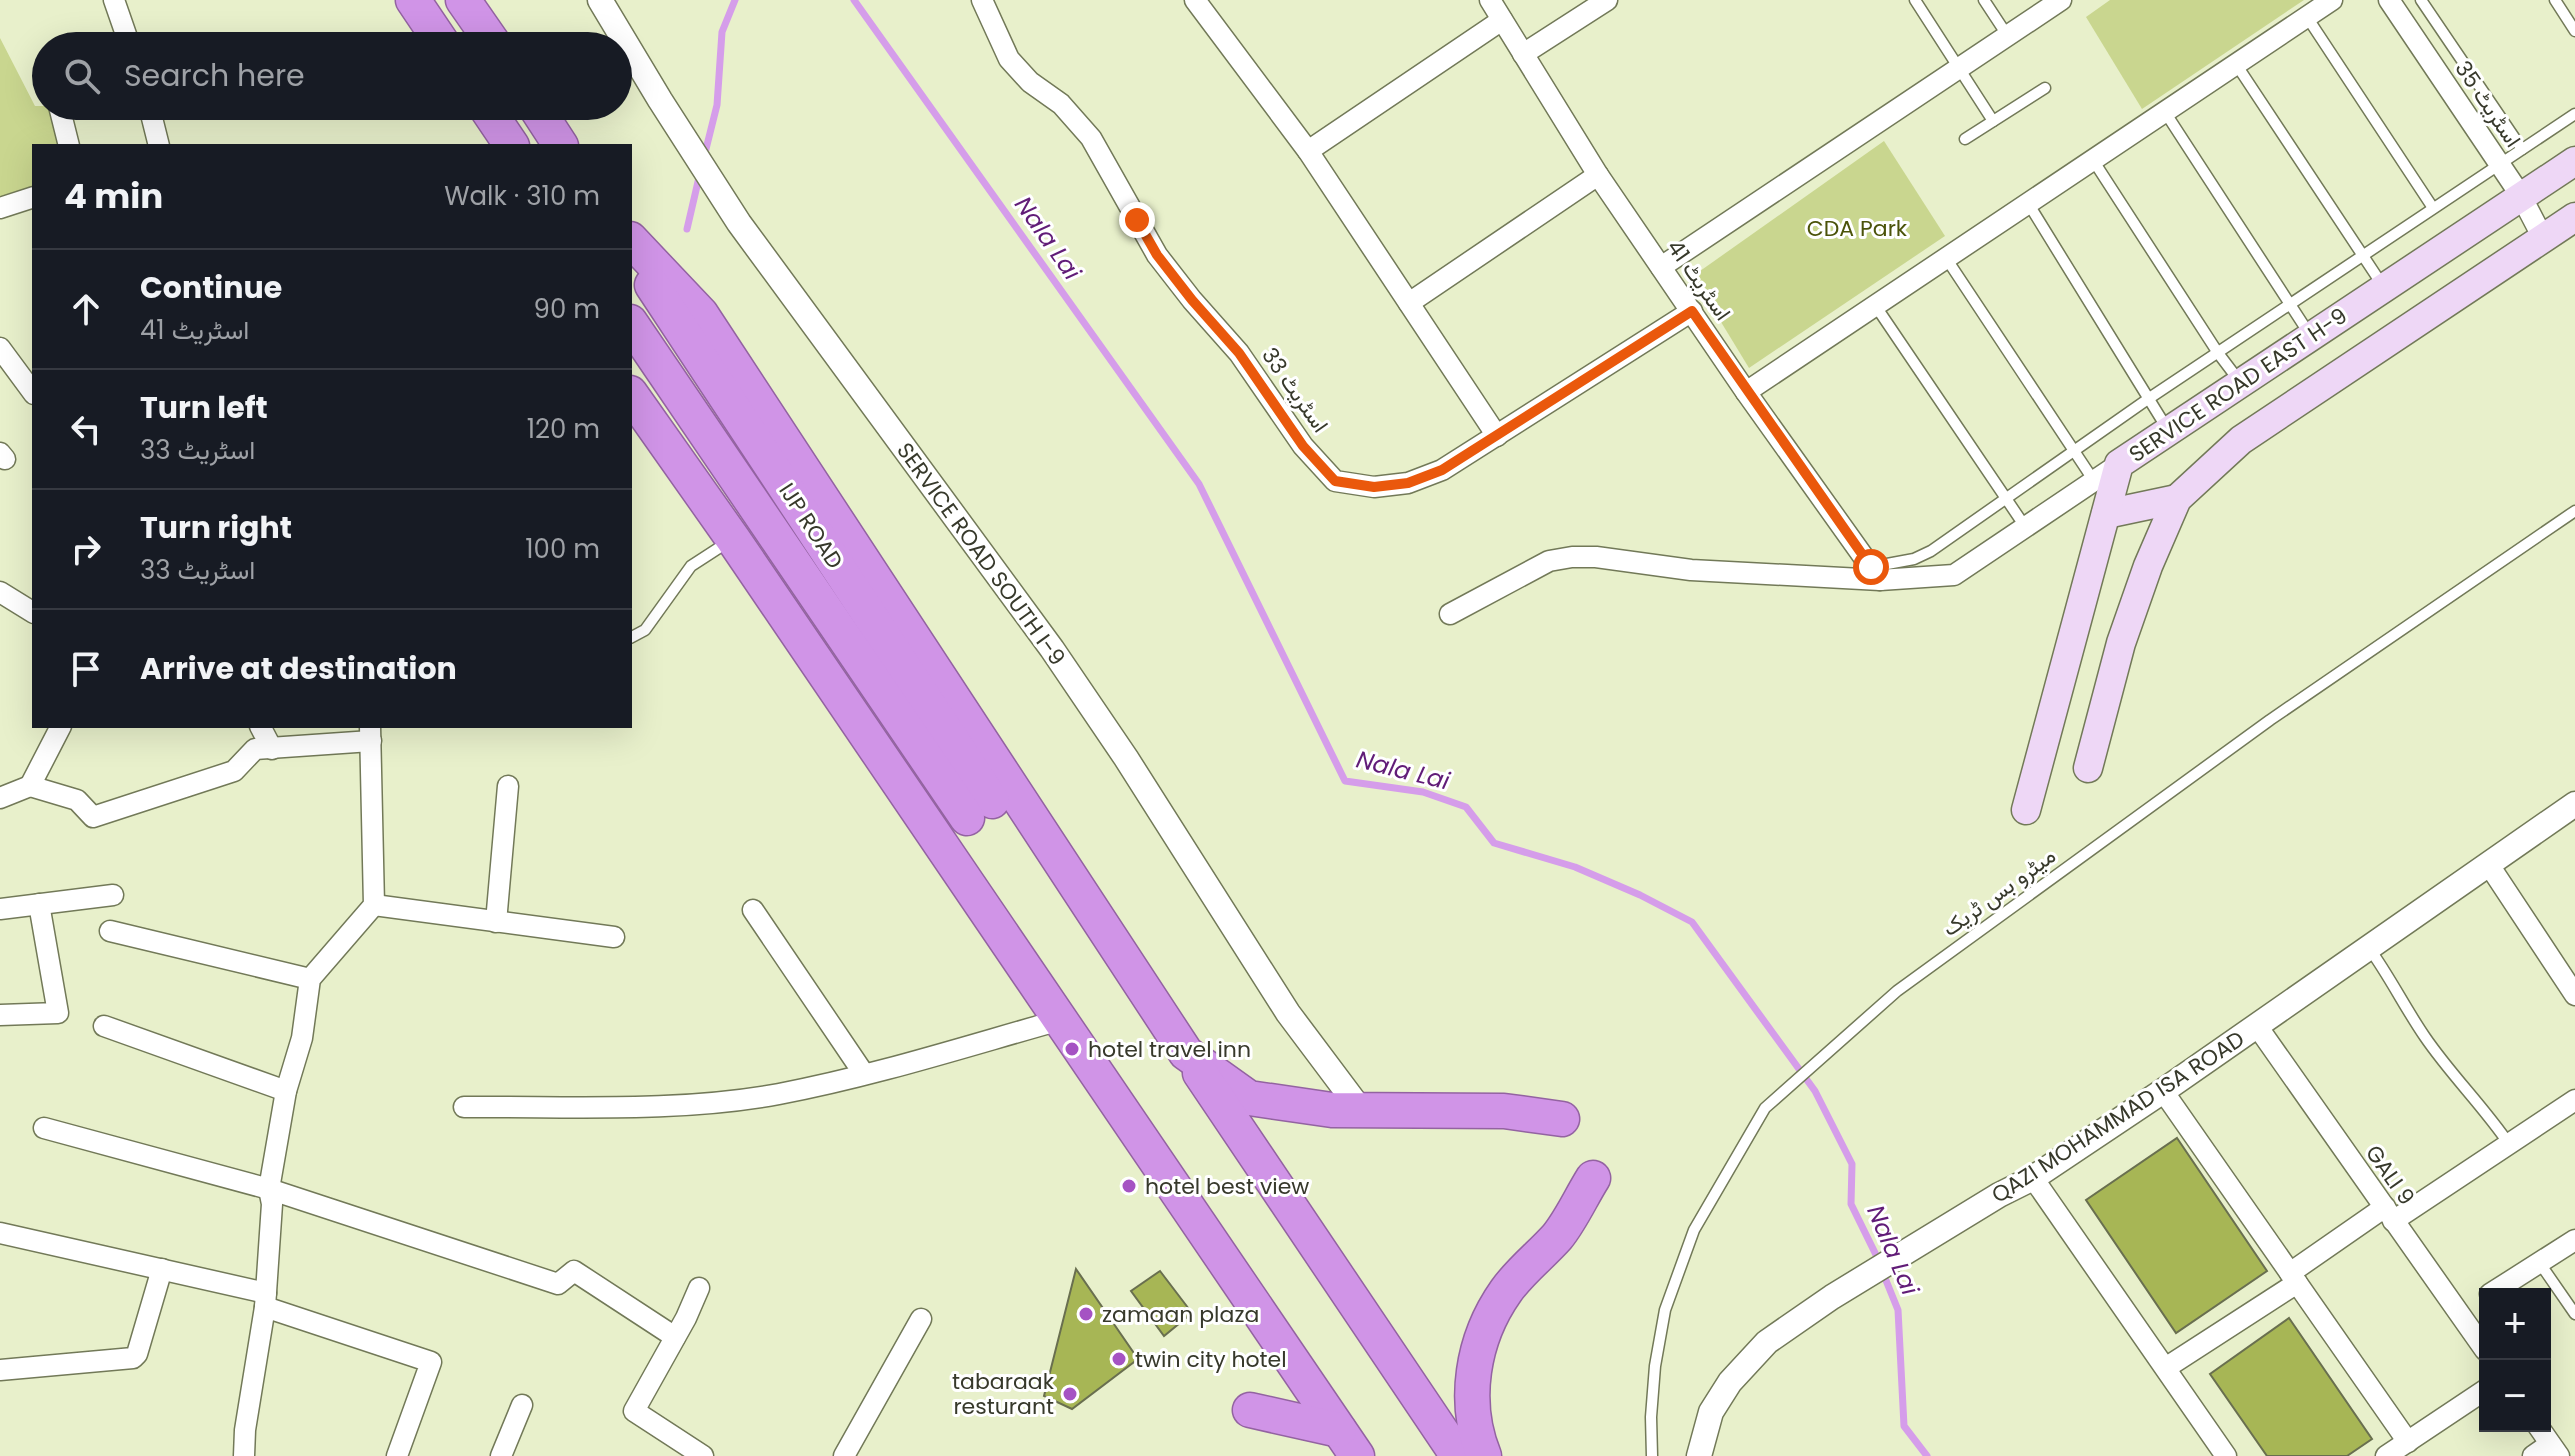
<!DOCTYPE html>
<html lang="en">
<head>
<meta charset="utf-8">
<style>
  :root { --surface:#171b24; --page:#20242c; --text:#f1f3f6; --muted:#9ea1a6; --line:#363941 }
  body { margin:0; font-family:Poppins,Vazirmatn,sans-serif; background:var(--page); color:var(--text) }
  .controls { position:absolute; right:24px; bottom:24px; display:grid; overflow:hidden; border-radius:0px; box-shadow:0 8px 32px #0002 }
  .controls button { width:72px; height:72px; display:grid; place-items:center; padding:0; border:0; border-bottom:2px solid var(--line); background:var(--surface); color:var(--text); font:40px sans-serif }
  .stop { position:absolute; width:24px; height:24px; margin:-18px; border:6px solid #ea580c; border-radius:50%; background:#fff }
  .stop.end { background:#ea580c; border-color:#fff; box-shadow:0 2px 8px #0008 }
  .list { margin:0; padding:0; list-style:none }
  h2 { display:flex; justify-content:space-between; align-items:center; height:104px; margin:0; padding:0 32px; font-size:34px }
  h2 small { font-size:26px; font-weight:400; color:var(--muted) }
  .list li { display:grid; grid-template-columns:52px 1fr auto; gap:24px; align-items:center; box-sizing:border-box; height:120px; padding:0 32px; border-top:2px solid var(--line) }
  .list b { display:block; font-size:30px; white-space:nowrap }
  .list p { margin:0; font-size:26px; white-space:nowrap; color:var(--muted) }
  .list em { font-size:26px; font-style:normal; color:var(--muted) }
  .icon { flex:none; width:44px; height:44px; fill:none; stroke:currentColor; stroke-width:2; stroke-linecap:round; stroke-linejoin:round }
  .map { position:relative; flex:none; width:2575px; height:1456px; overflow:hidden }
  .search { position:absolute; background:var(--surface); box-shadow:0 8px 32px #0002; left:32px; top:32px; width:600px; height:88px; display:flex; align-items:center; gap:20px; box-sizing:border-box; padding:0 28px; border-radius:44px; color:var(--muted); font-size:30px }
  .panel { position:absolute; background:var(--surface); box-shadow:0 8px 32px #0002; left:32px; top:144px; width:600px; height:584px; border-radius:0px }
  .map>svg:first-child { display:block }
  .green { fill:#c9d68f }
  .lines { fill:none; stroke-linecap:round; stroke-linejoin:round }
  .stream { stroke:#d59dea; stroke-width:7 }
  .building { fill:#a7b655; stroke:#696f4f; stroke-width:2 }
  .service-casing { stroke:#727958; stroke-width:13 }
  .minor-casing { stroke:#727958; stroke-width:23 }
  .tertiary-casing { stroke:#727958; stroke-width:27 }
  .secondary-casing { stroke:#727958; stroke-width:31 }
  .trunk-casing { stroke:#9363a1; stroke-width:37 }
  .service { stroke:#fff; stroke-width:10 }
  .minor { stroke:#fff; stroke-width:20 }
  .tertiary { stroke:#fff; stroke-width:24 }
  .secondary { stroke:#eed7f6; stroke-width:28 }
  .trunk { stroke:#d094e7; stroke-width:34 }
  .route { stroke:#ea580c; stroke-width:10 }
  .poi-dot { fill:#a553c3; stroke:#fff; stroke-width:3 }
  .labels { text-anchor:middle; dominant-baseline:central; stroke-width:6; stroke-linejoin:round; paint-order:stroke }
  .street-label { font-size:22px; fill:#37392b; stroke:#fff }
  .park-label { font-size:22px; fill:#4b530a; stroke:#fff }
  .poi-label { font-size:22px; fill:#37392b; stroke:#fff; text-anchor:start }
  .water-label { font-size:24px; font-style:italic; fill:#611c77; stroke:#fff }
</style>
</head>
<body>
<div class="map">
<svg width="2575" height="1456" viewBox="0 0 2575 1456">
  <rect width="100%" height="100%" fill="#e8f0cb"/>
  <g class="green">
    <path d="M 2110,0 L 2304,0 L 2142,109 L 2086,17 Z"/>
    <path d="M 0,38 L 35,106 L 59,106 L 69,146 L 34,146 L 34,196 L 0,208 Z"/>
    <path d="M 1884,141 L 1945,236 L 1749,368 L 1693,276 Z"/>
  </g>
  <g class="lines">
    <g class="stream">
      <path d="M 854,0 L 1199,484 L 1345,781 L 1423,792 L 1466,807 L 1494,843 L 1575,867 L 1640,895 L 1692,922 L 1815,1091 L 1852,1164 L 1851,1204 L 1879,1261"/>
      <path d="M 704,157 L 717,105 L 722,32 L 735,0"/>
      <path d="M 687,229 L 700,173"/>
      <path d="M 1883,1273 L 1898,1310 L 1904,1426 L 1927,1456"/>
    </g>
  </g>
  <g class="building">
    <path d="M 2177,1138 L 2267,1271 L 2176,1333 L 2086,1200 Z"/>
    <path d="M 1076,1269 L 1138,1359 L 1072,1409 L 1044,1396 Z"/>
    <path d="M 1160,1271 L 1192,1313 L 1164,1336 L 1131,1291 Z"/>
    <path d="M 2289,1318 L 2372,1439 L 2347,1456 L 2267,1456 L 2210,1374 Z"/>
  </g>
  <g class="lines">
    <defs>
      <g id="service">
        <path d="M 1915,0 L 1993,121"/>
        <path d="M 1984,0 L 2007,35"/>
        <path d="M 2421,0 L 2522,149"/>
        <path d="M 2555,0 L 2575,31"/>
        <path d="M 2307,17 L 2433,208"/>
        <path d="M 2236,64 L 2383,286"/>
        <path d="M 2165,112 L 2310,335"/>
        <path d="M 1965,139 L 2045,88"/>
        <path d="M 2093,160 L 2218,353 L 2240,382"/>
        <path d="M 2028,203 L 2168,430"/>
        <path d="M 1946,258 L 2094,481"/>
        <path d="M 1875,305 L 2026,528"/>
        <path d="M 1871,567 L 1914,559 L 1931,551 L 2148,399 L 2575,114"/>
        <path d="M 630,638 L 645,630 L 691,566 L 728,542"/>
        <path d="M 2369,948 C 2390,977 2405,1008 2425,1037 C 2451,1075 2483,1106 2509,1144"/>
        <path d="M 2539,1262 L 2575,1314"/>
        <path d="M 1652,1456 L 1651,1417 L 1655,1366 L 1665,1310 L 1694,1230 L 1765,1108 L 1897,991 L 2270,720 L 2575,511"/>
      </g>
      <g id="minor">
        <path d="M 114,0 L 130,46"/>
        <path d="M 982,0 L 1009,59 L 1030,82 L 1061,104 L 1091,138 L 1157,255 L 1192,300 L 1239,353 L 1303,446 L 1335,481 L 1374,487 L 1408,483 L 1442,470 L 1692,311"/>
        <path d="M 1195,0 L 1308,151 L 1497,436"/>
        <path d="M 1490,0 L 1598,175 L 1746,392 L 1880,580"/>
        <path d="M 2389,0 L 2521,196 L 2543,238"/>
        <path d="M 1523,54 L 1607,0"/>
        <path d="M 59,106 L 69,146"/>
        <path d="M 149,106 L 159,146"/>
        <path d="M 1308,151 L 1502,20"/>
        <path d="M 0,208 L 34,197"/>
        <path d="M 1661,267 L 2061,0"/>
        <path d="M 1409,303 L 1598,175"/>
        <path d="M 0,348 L 34,394"/>
        <path d="M 1746,392 L 2332,0"/>
        <path d="M 0,453 L 5,459"/>
        <path d="M 0,592 L 34,613"/>
        <path d="M 1450,614 L 1549,561 L 1572,557 L 1596,557 L 1691,570 L 1880,580 L 1954,575 L 2119,464"/>
        <path d="M 260,726 L 272,749"/>
        <path d="M 30,786 L 61,726"/>
        <path d="M 0,798 L 30,786 L 77,800 L 93,817 L 234,771 L 255,749 L 371,741"/>
        <path d="M 2489,865 L 2575,995"/>
        <path d="M 374,905 L 614,937"/>
        <path d="M 0,909 L 113,895"/>
        <path d="M 753,910 L 864,1074"/>
        <path d="M 496,922 L 508,786"/>
        <path d="M 110,931 L 310,979"/>
        <path d="M 0,1015 L 58,1013 L 39,904"/>
        <path d="M 104,1026 L 286,1091"/>
        <path d="M 2257,1026 L 2485,1350"/>
        <path d="M 2163,1091 L 2408,1442"/>
        <path d="M 464,1107 C 568,1106 676,1113 779,1094 C 874,1076 967,1046 1060,1020"/>
        <path d="M 44,1128 L 269,1189 L 558,1284 L 574,1271 L 675,1337"/>
        <path d="M 2033,1178 L 2226,1456"/>
        <path d="M 2393,1221 L 2575,1100"/>
        <path d="M 0,1233 L 266,1293"/>
        <path d="M 2290,1273 L 2385,1207"/>
        <path d="M 699,1288 L 686,1318 L 634,1411 L 703,1456"/>
        <path d="M 2490,1294 L 2575,1240"/>
        <path d="M 265,1307 L 431,1362 L 397,1456"/>
        <path d="M 2167,1367 L 2297,1283"/>
        <path d="M 0,1370 L 133,1358 L 137,1354 L 162,1269"/>
        <path d="M 2538,1426 L 2559,1456"/>
        <path d="M 244,1456 L 245,1430 L 265,1307 L 272,1204 L 269,1189 L 286,1091 L 302,1038 L 310,979 L 374,905 L 370,726"/>
        <path d="M 501,1456 L 522,1405"/>
        <path d="M 844,1456 L 921,1319"/>
        <path d="M 2386,1456 L 2485,1390"/>
        <path d="M 2533,1456 L 2550,1444"/>
      </g>
      <g id="tertiary">
        <path d="M 600,0 L 660,100 L 739,223 L 1052,649 L 1126,758 L 1288,1013 L 1360,1109"/>
        <path d="M 1699,1456 L 1711,1412 L 1730,1382 L 1767,1342 L 1832,1297 L 1999,1195 L 2033,1178 L 2163,1091 L 2575,804"/>
      </g>
      <g id="secondary">
        <path d="M 2106,514 L 2177,499"/>
        <path d="M 2088,768 L 2121,643 L 2148,566 L 2177,499 L 2241,440 L 2575,217"/>
        <path d="M 2026,810 L 2119,464 L 2575,161"/>
      </g>
      <g id="trunk">
        <path d="M 413,0 L 444,46"/>
        <path d="M 463,0 L 495,46"/>
        <path d="M 485,106 L 512,146"/>
        <path d="M 535,106 L 561,146"/>
        <path d="M 630,239 L 701,314 L 1186,1053 L 1249,1098 L 1332,1110 L 1504,1111 L 1562,1119"/>
        <path d="M 652,285 L 992,801"/>
        <path d="M 630,322 L 967,818"/>
        <path d="M 630,393 L 733,539 L 1357,1456"/>
        <path d="M 1200,1073 L 1458,1456"/>
        <path d="M 1250,1410 L 1339,1430"/>
        <path d="M 1484,1456 C 1462,1402 1472,1339 1506,1291 C 1520,1271 1541,1255 1557,1237 C 1571,1220 1581,1197 1593,1178"/>
      </g>
    </defs>
    <use href="#service" class="service-casing"/>
    <use href="#minor" class="minor-casing"/>
    <use href="#tertiary" class="tertiary-casing"/>
    <use href="#secondary" class="secondary-casing"/>
    <use href="#trunk" class="trunk-casing"/>
    <use href="#service" class="service"/>
    <use href="#minor" class="minor"/>
    <use href="#tertiary" class="tertiary"/>
    <use href="#secondary" class="secondary"/>
    <use href="#trunk" class="trunk"/>
  </g>
  <g class="lines">
    <path class="route" d="M 1137,220 L 1157,255 L 1192,300 L 1239,353 L 1303,446 L 1335,481 L 1374,487 L 1408,483 L 1442,470 L 1692,311 L 1871,567"/>
  </g>
  <g class="poi-dot">
    <circle cx="1072" cy="1049" r="8"/>
    <circle cx="1129" cy="1186" r="8"/>
    <circle cx="1086" cy="1314" r="8"/>
    <circle cx="1119" cy="1359" r="8"/>
    <circle cx="1070" cy="1394" r="8"/>
  </g>
  <g class="labels">
    <g class="street-label">
      <text transform="translate(2488 104) rotate(56)">اسٹریٹ 35</text>
      <text transform="translate(1699 280) rotate(55)">اسٹریٹ 41</text>
      <text transform="translate(2238 385) rotate(-34)">SERVICE ROAD EAST H-9</text>
      <text transform="translate(1295 390) rotate(55)">اسٹریٹ 33</text>
      <text transform="translate(811 526) rotate(57)">IJP ROAD</text>
      <text transform="translate(981 554) rotate(54)">SERVICE ROAD SOUTH I-9</text>
      <text transform="translate(1999 892) rotate(-36)">میٹرو بس ٹریک</text>
      <text transform="translate(2118 1117) rotate(-33)">QAZI MOHAMMAD ISA ROAD</text>
      <text transform="translate(2390 1175) rotate(55)">GALI 9</text>
    </g>
    <g class="park-label">
      <text x="1857" y="228">CDA Park</text>
    </g>
    <g class="poi-label">
      <text x="1088" y="1049">hotel travel inn</text>
      <text x="1145" y="1186">hotel best view</text>
      <text x="1102" y="1314">zamaan plaza</text>
      <text x="1135" y="1359">twin city hotel</text>
      <text x="1054" y="1381" text-anchor="end">tabaraak<tspan x="1054" dy="25">resturant</tspan></text>
    </g>
    <g class="water-label">
      <text transform="translate(1048 238) rotate(55)">Nala Lai</text>
      <text transform="translate(1403 770) rotate(14)">Nala Lai</text>
      <text transform="translate(1893 1250) rotate(67)">Nala Lai</text>
    </g>
  </g>
</svg>
<div class="controls">
<button>+</button>
<button>−</button>
</div>
<div class="stop" style="left:1871px;top:567px"></div>
<div class="stop end" style="left:1137px;top:220px"></div>
<div class="search"><svg class="icon" aria-label="search" viewBox="0 0 24 24"><circle cx="10" cy="10" r="6"/><path d="M15 15l6 6"/></svg>Search here</div>
<section class="panel">
<h2>4 min<small>Walk · 310 m</small></h2>
<ul class="list">
<li><svg class="icon" aria-label="ahead" viewBox="0 0 24 24"><path d="M12 20V5M6 11l6-6 6 6"/></svg><div><b>Continue</b><p>اسٹریٹ 41</p></div><em>90 m</em></li>
<li><svg class="icon" aria-label="left" viewBox="0 0 24 24"><path d="M17 20v-9H6M10 6l-5 5 5 5"/></svg><div><b>Turn left</b><p>اسٹریٹ 33</p></div><em>120 m</em></li>
<li><svg class="icon" aria-label="right" viewBox="0 0 24 24"><path d="M7 20v-9h11M14 6l5 5-5 5"/></svg><div><b>Turn right</b><p>اسٹریٹ 33</p></div><em>100 m</em></li>
<li><svg class="icon" aria-label="arrive" viewBox="0 0 24 24"><path d="M6 21V4h12l-3 4 3 4H6"/></svg><div><b>Arrive at destination</b></div></li>
</ul>
</section>
</div>
</body>
</html>
